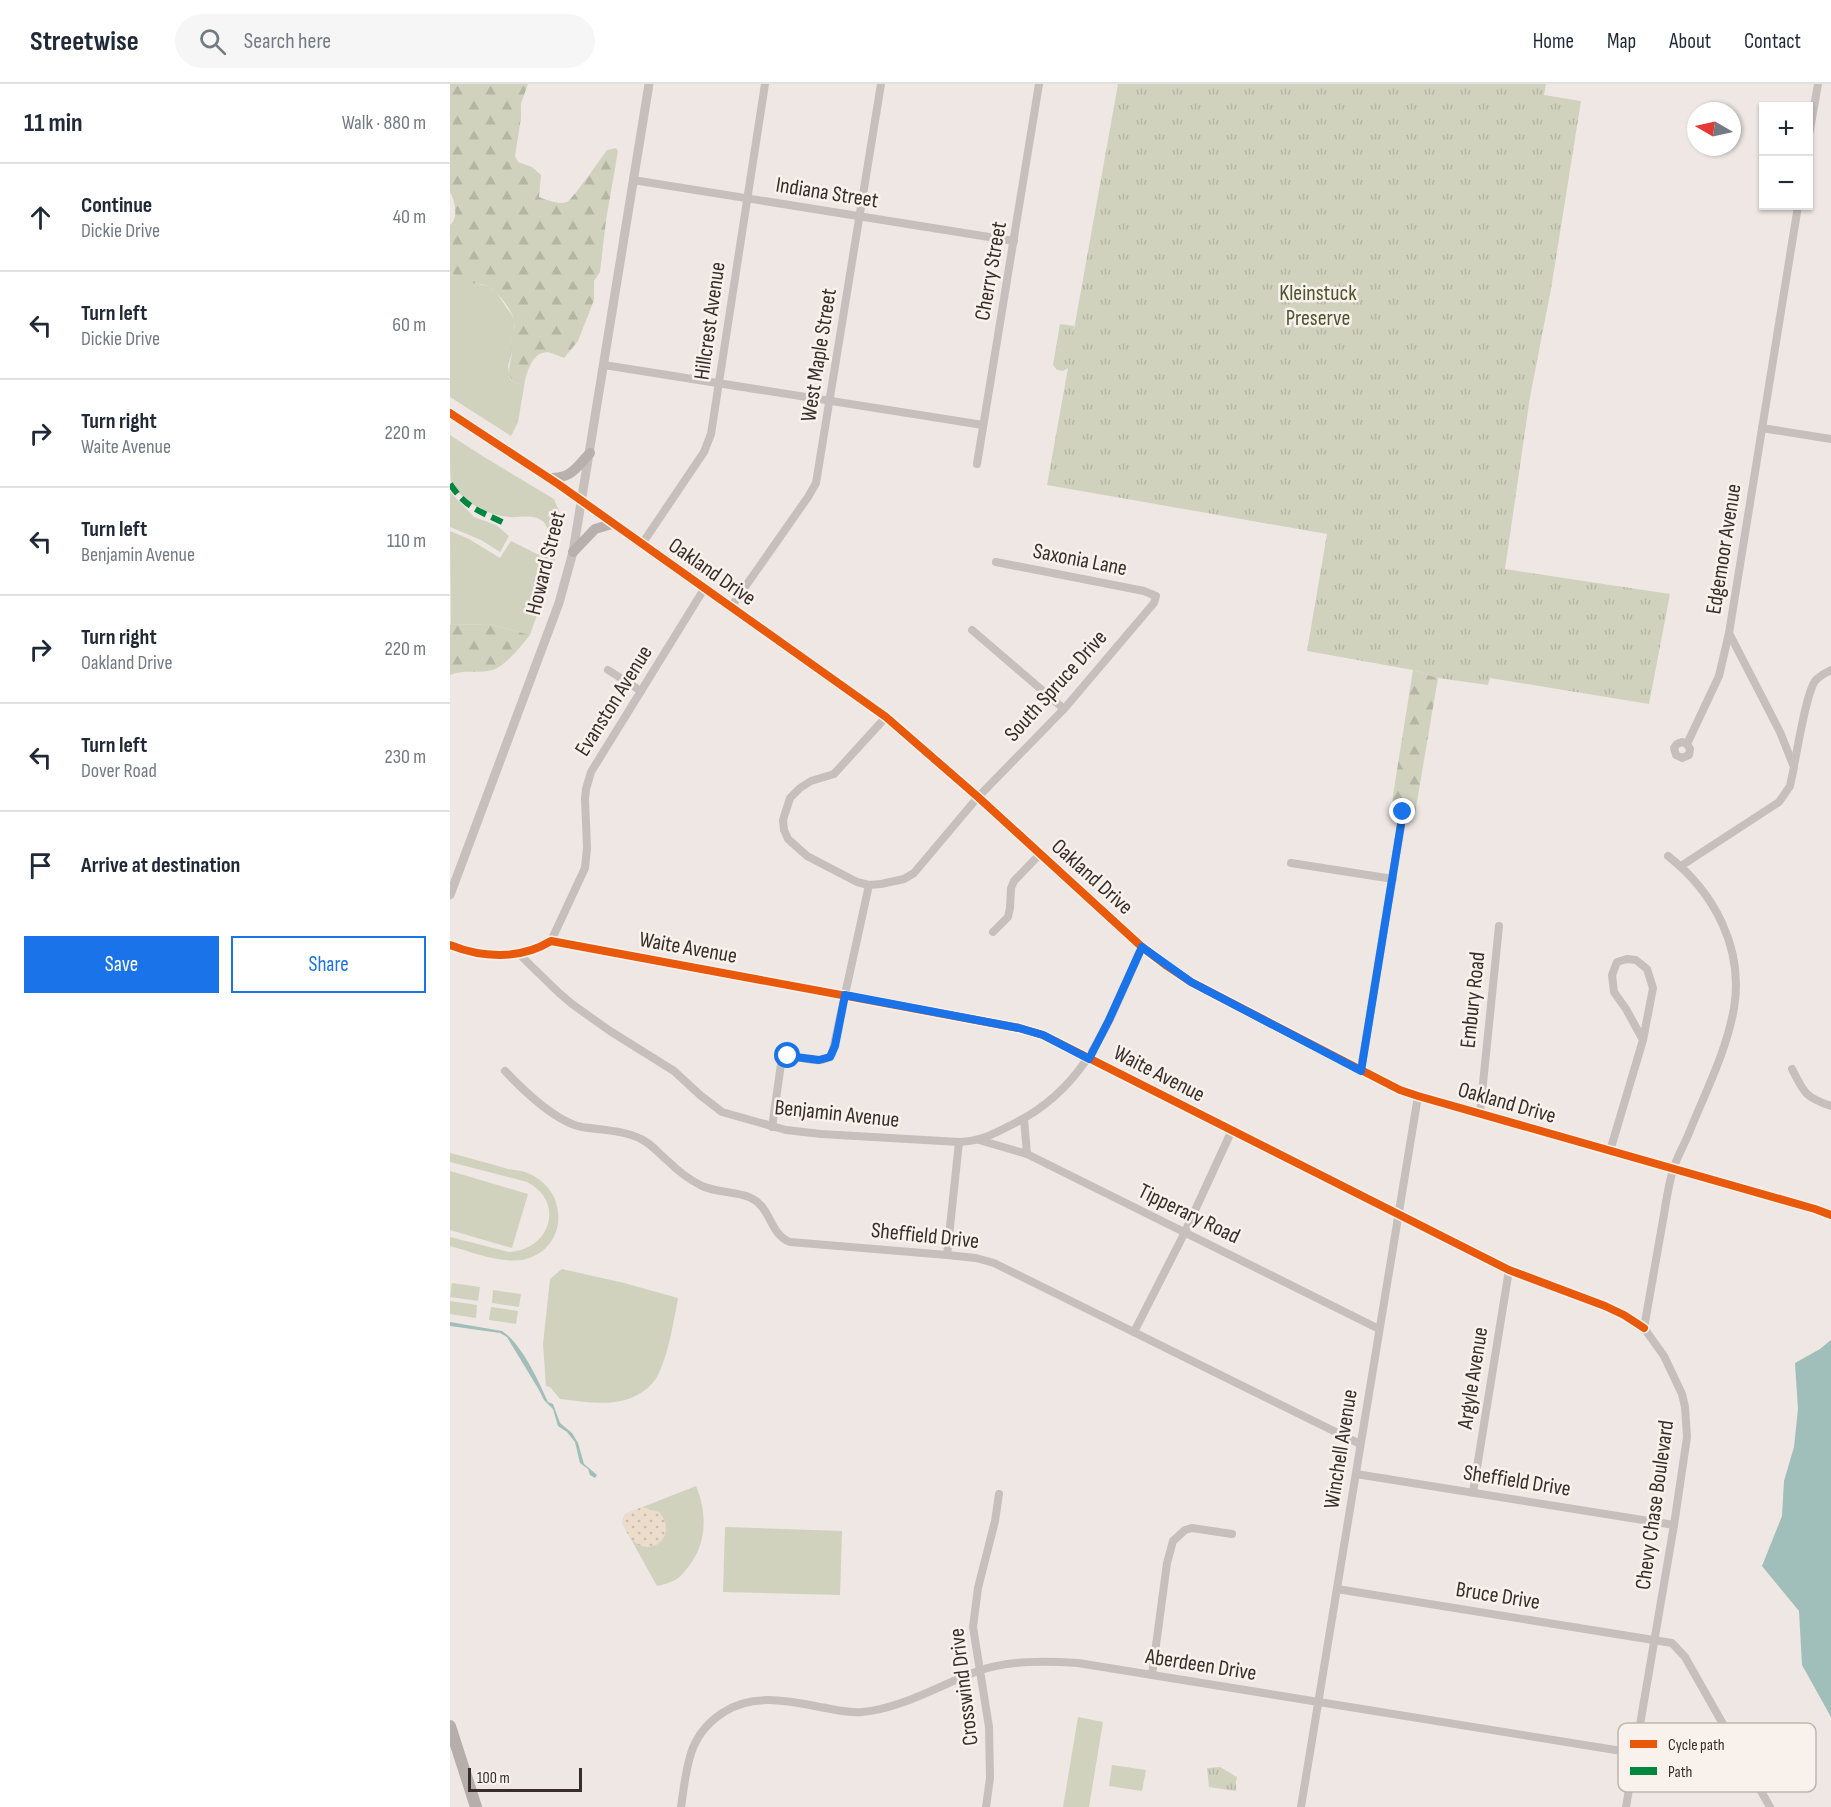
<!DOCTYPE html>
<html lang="en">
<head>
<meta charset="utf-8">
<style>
  :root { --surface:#fff; --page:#f6f6f7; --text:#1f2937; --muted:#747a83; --line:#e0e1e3; --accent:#1a73e8 }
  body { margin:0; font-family:"Sofia Sans Condensed",sans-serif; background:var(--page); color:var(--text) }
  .controls { position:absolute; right:18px; top:18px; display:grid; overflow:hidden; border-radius:0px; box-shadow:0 2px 4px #0004 }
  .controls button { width:54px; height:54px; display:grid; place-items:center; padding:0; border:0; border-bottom:2px solid var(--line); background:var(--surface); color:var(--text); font:30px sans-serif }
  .compass { position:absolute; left:1237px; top:18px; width:54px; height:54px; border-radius:50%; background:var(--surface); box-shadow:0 2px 4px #0004; rotate:279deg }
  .scale { position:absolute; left:18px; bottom:15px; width:114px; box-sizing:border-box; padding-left:6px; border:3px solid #382d2a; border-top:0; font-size:16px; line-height:21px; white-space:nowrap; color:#382d2a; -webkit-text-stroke:4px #f9f1eb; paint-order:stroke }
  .stop { position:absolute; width:18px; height:18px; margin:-14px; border:4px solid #1a73e8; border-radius:50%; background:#fff }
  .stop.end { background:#1a73e8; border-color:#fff; box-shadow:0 2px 6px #0008 }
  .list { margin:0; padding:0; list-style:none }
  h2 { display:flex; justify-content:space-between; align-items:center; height:78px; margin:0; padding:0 24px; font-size:26px }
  h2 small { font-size:20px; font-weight:400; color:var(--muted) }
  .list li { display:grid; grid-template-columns:39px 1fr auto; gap:18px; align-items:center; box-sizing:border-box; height:108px; padding:0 24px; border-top:2px solid var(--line) }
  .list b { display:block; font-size:22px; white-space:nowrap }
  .list p { margin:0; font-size:20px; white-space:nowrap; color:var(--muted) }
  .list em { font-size:20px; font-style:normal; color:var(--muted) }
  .actions { display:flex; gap:12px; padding:18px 24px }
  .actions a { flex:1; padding:14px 0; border:2px solid var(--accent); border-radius:0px; text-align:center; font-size:21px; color:var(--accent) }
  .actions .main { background:var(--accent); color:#fff }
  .icon { flex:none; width:33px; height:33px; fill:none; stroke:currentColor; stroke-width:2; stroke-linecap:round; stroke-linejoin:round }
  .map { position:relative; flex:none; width:1381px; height:1723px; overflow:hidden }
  header { display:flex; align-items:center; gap:36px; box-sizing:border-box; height:84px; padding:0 30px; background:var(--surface); border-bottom:2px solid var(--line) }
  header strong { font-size:28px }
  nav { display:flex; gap:33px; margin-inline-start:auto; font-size:21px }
  .search { width:420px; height:54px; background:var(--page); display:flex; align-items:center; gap:15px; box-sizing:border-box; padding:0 21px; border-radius:33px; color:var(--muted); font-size:22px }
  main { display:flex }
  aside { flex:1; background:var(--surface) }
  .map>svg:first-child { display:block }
  .grass { fill:#d1d2be }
  .forest { fill:url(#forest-firs) }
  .sand { fill:url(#sand-dots) }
  .park { fill:url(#park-tufts) }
  .water { fill:#a0beba }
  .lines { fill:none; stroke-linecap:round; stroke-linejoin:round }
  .minor { stroke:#c6bfbc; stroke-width:8 }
  .tertiary { stroke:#c6bfbc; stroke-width:9 }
  .secondary { stroke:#b7b0ad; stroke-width:10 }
  .primary { stroke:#b5aeab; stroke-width:12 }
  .quiet { stroke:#00873e; stroke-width:6; stroke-dasharray:12 6; stroke-linecap:butt }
  .cycleway-casing { stroke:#f9f1eb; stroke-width:11 }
  .cycleway { stroke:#e8590c; stroke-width:8 }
  .route { stroke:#1a73e8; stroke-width:8 }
  .labels { text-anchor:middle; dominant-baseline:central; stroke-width:5; stroke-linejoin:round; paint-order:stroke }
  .street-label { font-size:22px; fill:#382d2a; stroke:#f9f1eb }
  .park-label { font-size:22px; fill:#4c552f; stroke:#f9f1eb }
  .key { fill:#f9f1eb; stroke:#bfb6b1; stroke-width:1.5 }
  .key-label { font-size:16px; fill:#382d2a }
</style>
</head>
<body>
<header>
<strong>Streetwise</strong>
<div class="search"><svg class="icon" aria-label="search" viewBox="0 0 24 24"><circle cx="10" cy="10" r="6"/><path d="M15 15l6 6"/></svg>Search here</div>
<nav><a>Home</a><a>Map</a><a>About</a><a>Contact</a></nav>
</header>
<main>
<aside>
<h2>11 min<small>Walk · 880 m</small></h2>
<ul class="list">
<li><svg class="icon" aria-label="ahead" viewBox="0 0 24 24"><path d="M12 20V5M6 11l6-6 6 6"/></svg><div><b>Continue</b><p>Dickie Drive</p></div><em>40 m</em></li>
<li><svg class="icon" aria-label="left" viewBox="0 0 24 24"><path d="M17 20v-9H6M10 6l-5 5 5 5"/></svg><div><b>Turn left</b><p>Dickie Drive</p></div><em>60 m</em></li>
<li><svg class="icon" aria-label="right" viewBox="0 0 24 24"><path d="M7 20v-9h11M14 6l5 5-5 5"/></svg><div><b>Turn right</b><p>Waite Avenue</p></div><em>220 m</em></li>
<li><svg class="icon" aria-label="left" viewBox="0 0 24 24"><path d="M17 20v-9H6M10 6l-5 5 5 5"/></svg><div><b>Turn left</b><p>Benjamin Avenue</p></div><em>110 m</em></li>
<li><svg class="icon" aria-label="right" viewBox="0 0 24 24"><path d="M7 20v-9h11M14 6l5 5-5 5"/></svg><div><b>Turn right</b><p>Oakland Drive</p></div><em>220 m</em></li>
<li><svg class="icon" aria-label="left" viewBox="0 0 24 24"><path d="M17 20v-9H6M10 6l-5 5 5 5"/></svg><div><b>Turn left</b><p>Dover Road</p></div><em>230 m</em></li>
<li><svg class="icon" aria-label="arrive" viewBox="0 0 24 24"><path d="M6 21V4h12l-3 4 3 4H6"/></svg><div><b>Arrive at destination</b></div></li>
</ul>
<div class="actions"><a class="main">Save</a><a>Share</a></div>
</aside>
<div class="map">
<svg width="1381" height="1723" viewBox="0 0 1381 1723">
  <defs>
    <pattern id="forest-firs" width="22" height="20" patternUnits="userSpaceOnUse" patternTransform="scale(1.5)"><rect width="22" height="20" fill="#d1d2be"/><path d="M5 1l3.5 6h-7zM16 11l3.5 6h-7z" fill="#b4b5a3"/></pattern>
    <pattern id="sand-dots" width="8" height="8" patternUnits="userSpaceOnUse" patternTransform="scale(1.5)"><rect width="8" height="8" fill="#ecdccb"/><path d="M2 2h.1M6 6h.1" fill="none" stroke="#cbbdae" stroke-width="1.8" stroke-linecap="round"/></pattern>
    <pattern id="park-tufts" width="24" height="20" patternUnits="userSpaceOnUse" patternTransform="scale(1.5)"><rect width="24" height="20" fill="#d1d2be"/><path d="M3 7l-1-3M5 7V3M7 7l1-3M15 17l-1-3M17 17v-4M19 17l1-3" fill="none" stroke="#b4b5a3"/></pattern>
  </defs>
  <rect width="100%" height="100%" fill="#eee7e3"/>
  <g class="grass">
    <path d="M 0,188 L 12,196 L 37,202 L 46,208 L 61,230 L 65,237 L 64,248 L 61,258 L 63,265 L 58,282 L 60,295 L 64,298 L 68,300 L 75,297 L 68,338 L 61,352 L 0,313 Z"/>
    <path d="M 0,351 L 34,373 L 104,415 L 110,429 L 100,452 C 98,446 97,440 91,436 C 82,430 69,434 59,433 C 37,431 11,418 1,397 C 0,388 0,362 0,351 Z"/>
    <path d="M 0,408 L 24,433 L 46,441 L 59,452 L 50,468 L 31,456 L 0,443 Z"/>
    <path d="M 109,438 L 111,438 C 108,478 93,514 80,551 L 39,540 L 1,541 L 0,447 L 19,455 L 50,474 L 61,457 L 87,470 L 93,470 L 101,460 Z"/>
    <path d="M 0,1069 C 19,1074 39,1079 58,1085 C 65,1086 74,1087 80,1090 C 119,1108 118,1163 76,1175 C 54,1181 22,1168 0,1162 L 0,1153 L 59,1168 C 100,1166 116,1118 77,1098 L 0,1078 Z"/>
    <path d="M 0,1087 L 78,1110 L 62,1164 L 0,1146 Z"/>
    <path d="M 112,1185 L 174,1199 L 228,1214 C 224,1237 218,1271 208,1291 C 202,1303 187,1313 175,1316 C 155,1322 130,1317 110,1315 L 100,1303 L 96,1302 L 93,1260 L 100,1195 Z"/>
    <path d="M 2,1199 L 30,1203 L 28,1217 L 0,1213 Z"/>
    <path d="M 43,1206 L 71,1210 L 69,1223 L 42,1219 Z"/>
    <path d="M 0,1217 L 27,1221 L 26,1234 L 0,1230 Z"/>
    <path d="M 41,1223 L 68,1227 L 66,1240 L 39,1236 Z"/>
    <path d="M 246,1402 C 258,1431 257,1462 235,1487 C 232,1490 229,1494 225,1496 C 219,1499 213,1501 207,1502 L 172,1439 L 175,1430 Z"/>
    <path d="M 275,1443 L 392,1447 L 390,1511 L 273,1508 Z"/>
    <path d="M 628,1633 L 653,1638 L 639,1723 L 613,1723 Z"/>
    <path d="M 662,1681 L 696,1686 L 692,1707 L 659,1702 Z"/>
  </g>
  <g class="forest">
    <path d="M 0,0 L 78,0 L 71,19 L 71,34 L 65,72 L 68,78 L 82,83 L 91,91 L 89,113 C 97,116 109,121 117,118 C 122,116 152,73 157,66 L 166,64 L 168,67 L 156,136 L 150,188 L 144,197 L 144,216 L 128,257 L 114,274 C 110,273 108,271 104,270 C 86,262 78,283 75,297 L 69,300 C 53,296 61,279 62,268 C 62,265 61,262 61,259 C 61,251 67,244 64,236 C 61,224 46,205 34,201 C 27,199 18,199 11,196 C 7,194 4,190 0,188 L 0,141 C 9,134 5,117 0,108 Z"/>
    <path d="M 39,540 L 80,551 C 71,562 56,582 42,586 C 29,590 15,585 0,591 L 0,541 Z"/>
    <path d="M 963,586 L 988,594 L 965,729 L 941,724 Z"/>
  </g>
  <path class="sand" d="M 192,1423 L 209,1428 C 229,1451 202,1475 182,1456 C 178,1452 175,1445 172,1439 L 175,1430 Z"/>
  <g class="park">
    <path d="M 668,0 L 1096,0 L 1094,11 L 1131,17 L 1101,205 L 1080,313 L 1055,485 L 1220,510 L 1199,620 L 1040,594 L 1038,601 L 988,594 L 963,586 L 857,567 L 877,450 L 597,401 L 618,284 L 613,287 L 607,286 L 603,281 L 610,240 L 624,242 L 623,251 Z"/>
    <path d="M 770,1683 L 787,1693 L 786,1698 L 786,1707 L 759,1703 L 757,1684 Z"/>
  </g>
  <g class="water">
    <path d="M 0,1238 L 52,1247 C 72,1260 88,1296 98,1318 L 103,1320 L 110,1339 L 122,1349 L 128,1359 L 134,1380 L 147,1391 L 145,1394 L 140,1391 L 138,1385 L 130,1379 L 125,1358 L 117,1348 L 108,1342 L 103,1325 L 94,1316 L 89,1306 L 57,1253 L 50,1249 L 0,1242 Z"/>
    <path d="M 1381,1256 L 1381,1633 L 1352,1581 L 1349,1527 L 1312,1482 L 1332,1432 L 1334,1397 L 1344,1363 L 1348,1325 L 1345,1279 L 1370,1265 Z"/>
  </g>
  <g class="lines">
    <g class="minor">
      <path d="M 1358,57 L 1368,0"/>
      <path d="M 183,96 L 564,157"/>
      <path d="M 154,281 L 533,341"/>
      <path d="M 1312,344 L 1381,355"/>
      <path d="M 527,380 L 589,0"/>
      <path d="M 192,460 L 254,368 L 261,350 L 315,0"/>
      <path d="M 281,523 L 358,413 L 366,399 L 431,0"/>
      <path d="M 522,546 L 614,625"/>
      <path d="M 158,586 L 191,607"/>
      <path d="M 436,633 L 384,690 L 361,697 L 350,704 L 340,714 L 333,736 L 334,746 L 338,755 L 357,772 L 407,798 L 419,801 L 431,800 L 454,795 L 464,789 L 528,713 L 614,625 L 704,519 L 706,512 L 694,507 L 546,478"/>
      <path d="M 1237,660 L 1232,658 L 1227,660 L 1224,664 L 1226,671 L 1232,674 L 1239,671 L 1240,665 L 1237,660 L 1269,592 L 1279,549"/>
      <path d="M 1344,681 C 1348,663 1356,610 1365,597 C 1369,592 1375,589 1381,586"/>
      <path d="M 841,779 L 943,795"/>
      <path d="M 1231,782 L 1329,718 L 1340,702 L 1344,683 L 1330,648 L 1279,549 L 1348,122"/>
      <path d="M 543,848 L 558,833 L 560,824 L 561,804 L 564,797 L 590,770"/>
      <path d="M 101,857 L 135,784 L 137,764 L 135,715 L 136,705 L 141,688 L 254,505"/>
      <path d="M 0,861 C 32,874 70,876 101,857 L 569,944 L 593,951 L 1059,1186 L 1155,1222 L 1174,1231 L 1194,1244"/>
      <path d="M 69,870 L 108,908 L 122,920 L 160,947 L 224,987 L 250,1011 L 272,1028 L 336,1046 L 371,1050 L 509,1058 C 531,1057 542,1051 561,1041 C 638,1005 660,934 692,863"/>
      <path d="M 1342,985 C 1354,1009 1355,1013 1381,1022"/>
      <path d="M 911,986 L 953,728"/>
      <path d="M 55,987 C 72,1005 106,1038 132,1043 C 151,1046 173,1046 191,1055 C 202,1060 209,1070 219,1078 C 228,1087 240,1096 252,1102 C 268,1109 287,1107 301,1114 C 321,1123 320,1151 340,1158 L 497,1171 L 526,1174 L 544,1179 L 910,1360"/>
      <path d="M 1030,1029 L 1049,842"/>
      <path d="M 574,1035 L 577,1070"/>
      <path d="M 322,1043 L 331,980 L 334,974 L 338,972 C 352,973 373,982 382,970 L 419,801"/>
      <path d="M 529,1056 L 577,1070 L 929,1245"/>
      <path d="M 1160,1067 L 1193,956 L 1176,925 L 1164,908 L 1162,891 L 1167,878 L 1177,875 L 1186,876 L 1197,885 L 1203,904 L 1193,956"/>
      <path d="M 497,1171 L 509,1058"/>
      <path d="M 684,1248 L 735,1148 L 782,1046"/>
      <path d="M 906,1390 L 1224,1441"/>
      <path d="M 1023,1408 L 1059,1186"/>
      <path d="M 887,1505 L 1222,1559 L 1235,1573 L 1320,1723"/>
      <path d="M 702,1591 L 717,1479 L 723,1457 L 735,1446 L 742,1444 L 782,1450"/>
      <path d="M 231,1723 C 237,1684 237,1651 274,1628 C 306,1607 346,1619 381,1625 C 391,1627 402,1629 412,1628 C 451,1625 492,1600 528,1587 C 559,1576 596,1577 628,1579 L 1184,1669"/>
      <path d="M 536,1723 L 540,1694 L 539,1643 L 523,1543 L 528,1504 L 545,1437 L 549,1410"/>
      <path d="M 851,1723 L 968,1012"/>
      <path d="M 1176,1723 L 1224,1441 L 1237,1353 L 1235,1323 L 1232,1310 L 1214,1272 L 1194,1244 C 1200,1208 1207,1172 1213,1136 C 1216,1119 1218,1102 1223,1086 C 1227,1072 1236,1058 1241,1044 C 1257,1005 1277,965 1284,924 C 1294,864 1264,808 1218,772"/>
    </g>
    <path class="tertiary" d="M 0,811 L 109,519 L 123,468 L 199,0"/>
    <g class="secondary">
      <path d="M 0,329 L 108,400 L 436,633 L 528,713 L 692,863 L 717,882 L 741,898 L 911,986 L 950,1006 L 968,1012 L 1365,1125 L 1381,1131"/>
      <path d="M 99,394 C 121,395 126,384 140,369"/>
      <path d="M 123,468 L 145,445 L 162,440"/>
    </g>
    <path class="primary" d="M 0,1642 L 26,1723"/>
    <path class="quiet" d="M 0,400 C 17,425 30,427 56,440"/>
    <defs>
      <g id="cycleway">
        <path d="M 0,329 L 108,400 L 436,633 L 528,713 L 692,863 L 717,882 L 741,898 L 911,986 L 950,1006 L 968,1012 L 1365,1125 L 1381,1131"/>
        <path d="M 0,861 C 32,874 70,876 101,857 L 569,944 L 593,951 L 1059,1186 L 1155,1222 L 1174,1231 L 1194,1244"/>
      </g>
    </defs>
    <use href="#cycleway" class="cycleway-casing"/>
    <use href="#cycleway" class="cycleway"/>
  </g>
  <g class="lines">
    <path class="route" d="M 338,972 L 369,976 L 380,973 L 385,962 L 395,911 L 569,944 L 593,951 L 639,975 L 659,936 L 692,863 L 741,898 L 911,987 L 953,728"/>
  </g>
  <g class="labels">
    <g class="street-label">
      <text transform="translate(377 109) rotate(9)">Indiana Street</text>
      <text transform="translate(541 187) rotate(-80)">Cherry Street</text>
      <text transform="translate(260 237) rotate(-82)">Hillcrest Avenue</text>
      <text transform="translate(369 271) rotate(-81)">West Maple Street</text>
      <text transform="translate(1274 465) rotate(-81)">Edgemoor Avenue</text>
      <text transform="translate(630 476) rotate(11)">Saxonia Lane</text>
      <text transform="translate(96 479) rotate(-76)">Howard Street</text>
      <text transform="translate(262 488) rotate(35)">Oakland Drive</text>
      <text transform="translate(606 602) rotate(-48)">South Spruce Drive</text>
      <text transform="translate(164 617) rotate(-58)">Evanston Avenue</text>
      <text transform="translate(642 793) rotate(42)">Oakland Drive</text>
      <text transform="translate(238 864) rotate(10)">Waite Avenue</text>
      <text transform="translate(1023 916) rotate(-84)">Embury Road</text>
      <text transform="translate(709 990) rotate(27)">Waite Avenue</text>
      <text transform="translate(1057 1019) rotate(16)">Oakland Drive</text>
      <text transform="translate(387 1030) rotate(6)">Benjamin Avenue</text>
      <text transform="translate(739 1130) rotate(26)">Tipperary Road</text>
      <text transform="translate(475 1152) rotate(6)">Sheffield Drive</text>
      <text transform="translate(1023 1294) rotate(-81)">Argyle Avenue</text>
      <text transform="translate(891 1365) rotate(-81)">Winchell Avenue</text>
      <text transform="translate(1067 1397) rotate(9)">Sheffield Drive</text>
      <text transform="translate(1205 1421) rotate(-82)">Chevy Chase Boulevard</text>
      <text transform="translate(1048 1512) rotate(9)">Bruce Drive</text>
      <text transform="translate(751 1581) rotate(9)">Aberdeen Drive</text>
      <text transform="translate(514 1603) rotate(-97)">Crosswind Drive</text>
    </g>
    <g class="park-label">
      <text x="868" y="209">Kleinstuck<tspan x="868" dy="25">Preserve</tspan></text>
    </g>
  </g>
  <rect x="1168" y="1639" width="198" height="69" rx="9" class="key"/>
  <rect x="1180" y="1656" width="27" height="8" fill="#e8590c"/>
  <rect x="1180" y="1683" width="27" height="8" fill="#00873e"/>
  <g class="key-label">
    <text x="1218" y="1666">Cycle path</text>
    <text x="1218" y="1693">Path</text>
  </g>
</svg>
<div class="controls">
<button>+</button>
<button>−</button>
</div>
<svg class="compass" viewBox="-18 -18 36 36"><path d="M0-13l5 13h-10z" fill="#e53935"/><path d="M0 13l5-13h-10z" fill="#747a83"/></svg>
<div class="scale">100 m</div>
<div class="stop" style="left:338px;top:972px"></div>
<div class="stop end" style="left:953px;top:728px"></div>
</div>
</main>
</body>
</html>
